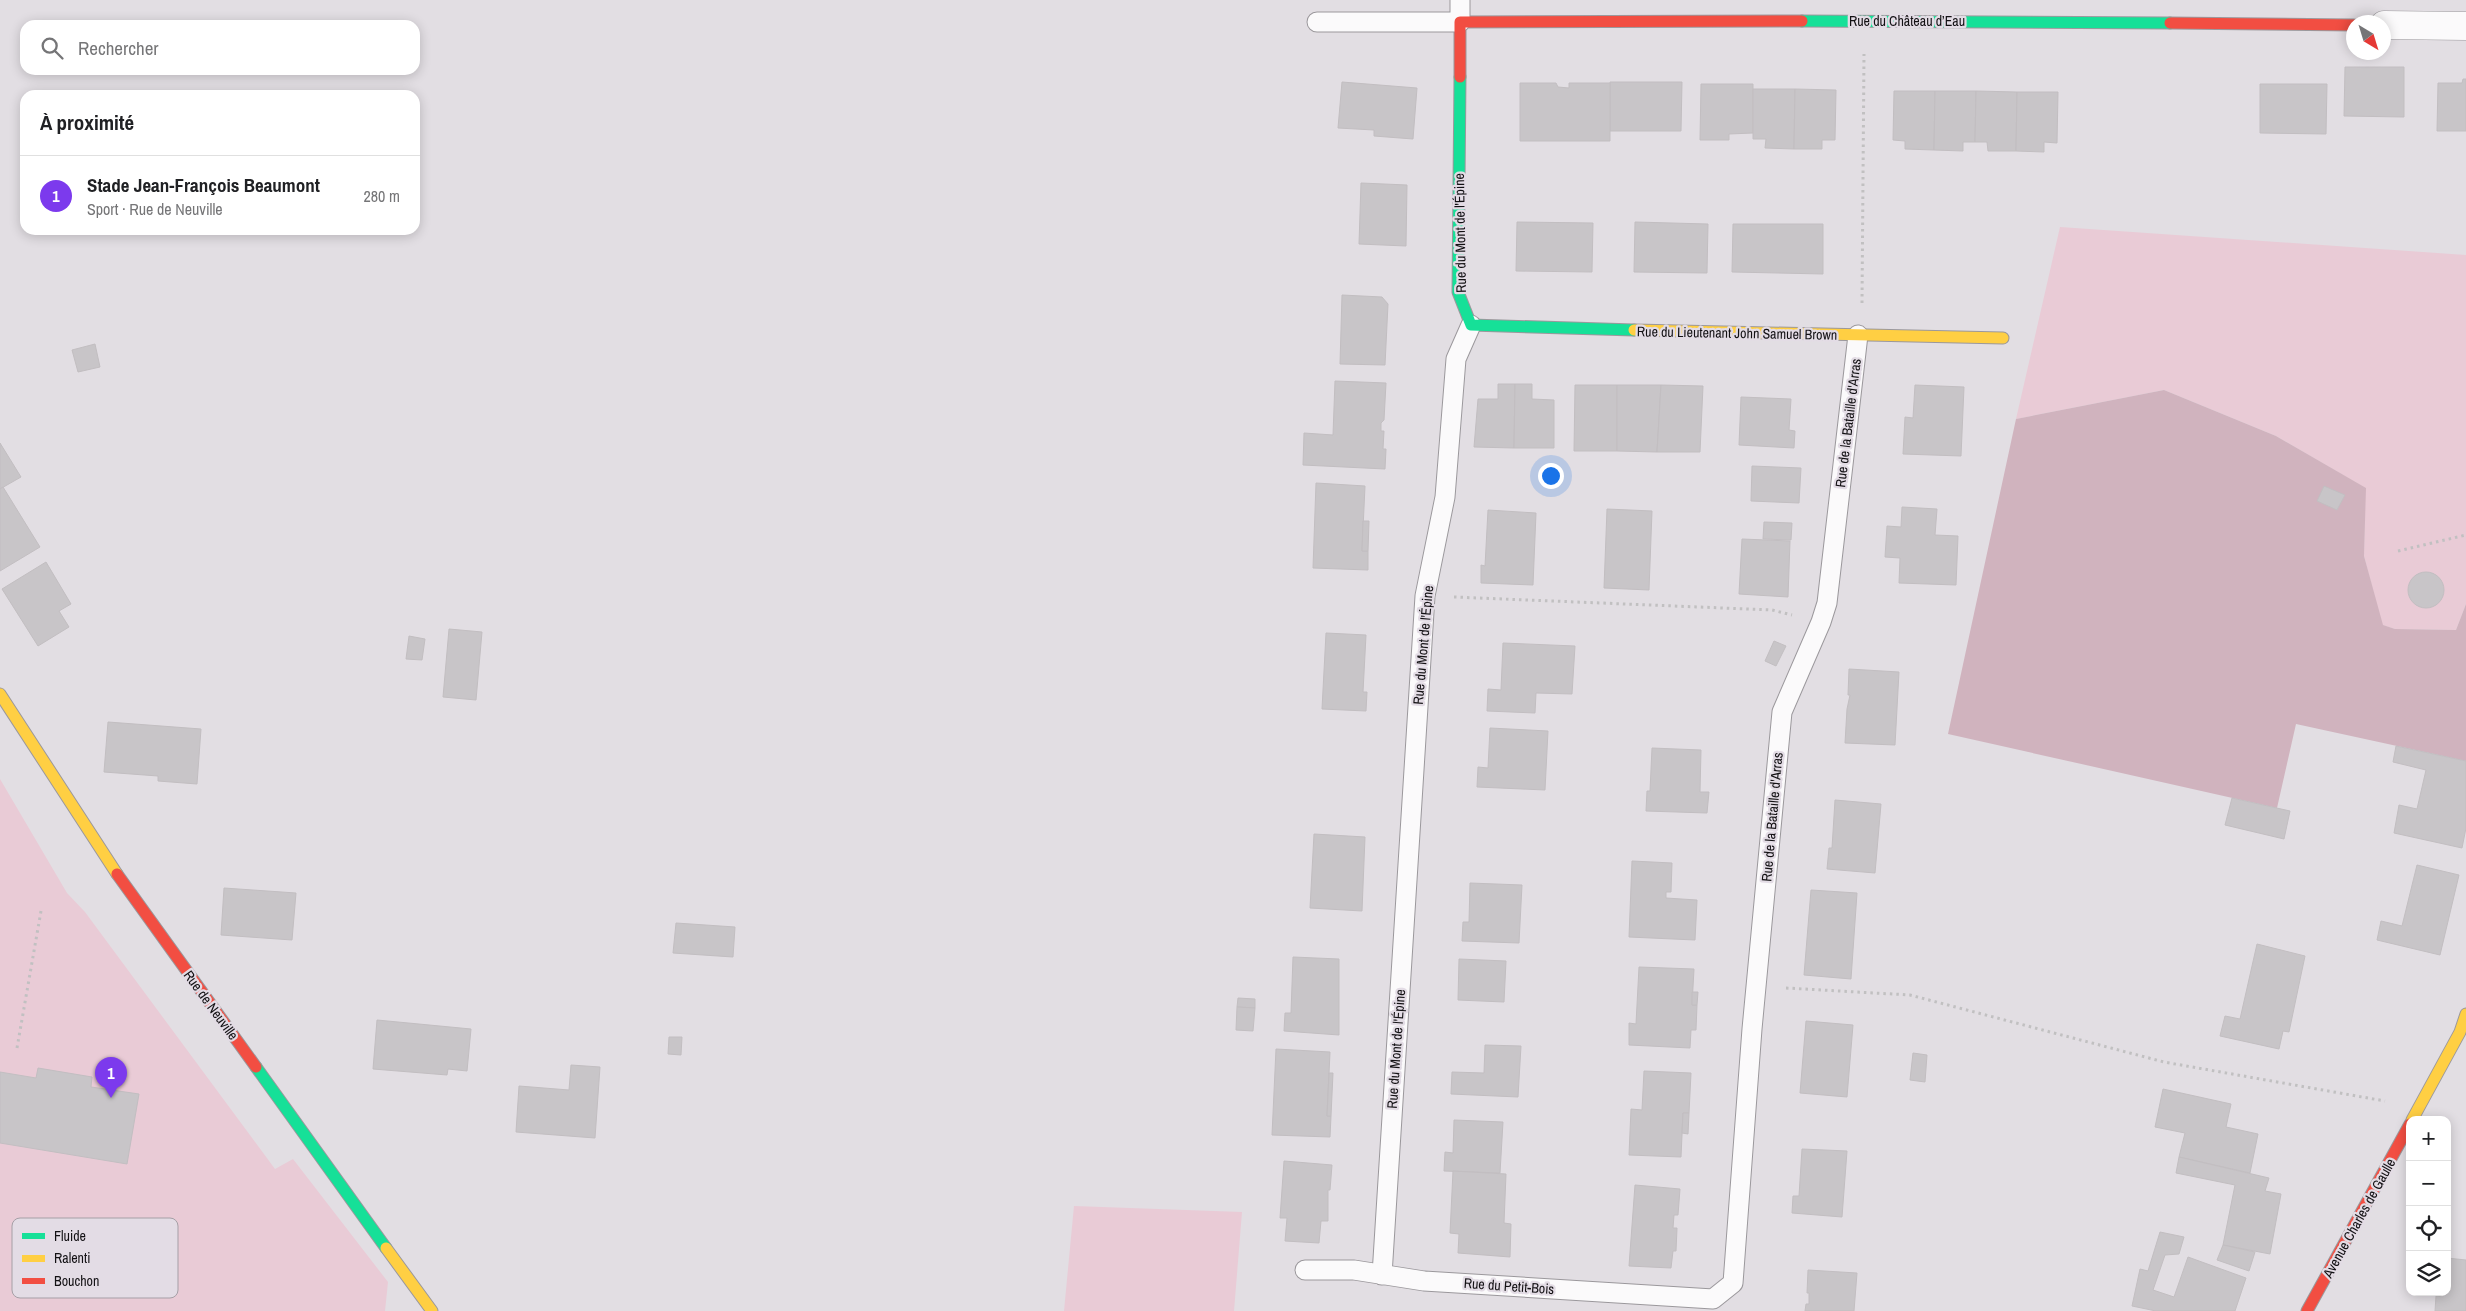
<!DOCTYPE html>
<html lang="fr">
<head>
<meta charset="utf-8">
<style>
  :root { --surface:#fff; --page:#f2f2f2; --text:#202124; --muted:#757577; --line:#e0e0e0; --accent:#7c3aed }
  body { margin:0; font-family:"Archivo Narrow",sans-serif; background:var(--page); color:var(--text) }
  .controls { position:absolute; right:15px; bottom:15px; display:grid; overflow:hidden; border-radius:10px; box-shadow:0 2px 12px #0003 }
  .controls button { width:45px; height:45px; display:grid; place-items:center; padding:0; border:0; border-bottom:1px solid var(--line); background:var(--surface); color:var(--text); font:25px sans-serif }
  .compass { position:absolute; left:2346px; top:15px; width:45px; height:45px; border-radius:50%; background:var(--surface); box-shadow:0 2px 12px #0003; rotate:142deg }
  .you { position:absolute; left:1550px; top:475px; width:18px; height:18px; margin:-12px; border:4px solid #fff; border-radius:50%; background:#1a73e8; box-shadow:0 0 0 8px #1a73e833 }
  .badge { display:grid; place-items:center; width:32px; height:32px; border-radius:50%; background:var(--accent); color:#fff; font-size:16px; font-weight:700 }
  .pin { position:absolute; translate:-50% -41px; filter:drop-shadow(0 1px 2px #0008) }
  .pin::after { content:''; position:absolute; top:26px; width:18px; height:15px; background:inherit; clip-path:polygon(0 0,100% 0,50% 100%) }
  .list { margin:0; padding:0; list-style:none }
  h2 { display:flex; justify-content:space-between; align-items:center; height:65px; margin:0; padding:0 20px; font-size:21px }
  h2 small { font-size:16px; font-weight:400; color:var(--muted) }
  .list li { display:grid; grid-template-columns:32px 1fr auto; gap:15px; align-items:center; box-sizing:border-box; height:80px; padding:0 20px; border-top:1px solid var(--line) }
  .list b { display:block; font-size:19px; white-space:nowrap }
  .list p { margin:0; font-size:16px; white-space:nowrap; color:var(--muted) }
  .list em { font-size:16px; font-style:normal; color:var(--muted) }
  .icon { flex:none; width:28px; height:28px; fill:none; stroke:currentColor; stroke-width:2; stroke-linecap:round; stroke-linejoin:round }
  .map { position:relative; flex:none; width:2466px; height:1311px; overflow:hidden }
  .search { position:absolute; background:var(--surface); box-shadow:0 2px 12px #0003; left:20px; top:20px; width:400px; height:55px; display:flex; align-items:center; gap:12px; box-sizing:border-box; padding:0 18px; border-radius:15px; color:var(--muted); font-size:19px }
  .panel { position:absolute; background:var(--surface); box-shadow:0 2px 12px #0003; left:20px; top:90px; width:400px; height:145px; border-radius:15px }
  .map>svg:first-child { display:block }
  .green { fill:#e9cbd6 }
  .forest { fill:#d0b3be }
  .building { fill:#c8c5c8; stroke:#c2bec1 }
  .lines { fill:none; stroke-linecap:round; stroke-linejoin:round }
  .lane-casing { stroke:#9b989c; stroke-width:21 }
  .street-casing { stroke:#9b989c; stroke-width:29 }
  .fast-casing { stroke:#9b989c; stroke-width:13 }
  .slow-casing { stroke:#9b989c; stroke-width:13 }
  .jam-casing { stroke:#9b989c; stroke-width:13 }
  .path { stroke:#c1c0c1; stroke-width:3; stroke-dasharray:2.5 4; stroke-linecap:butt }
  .lane { stroke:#fbfafb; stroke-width:19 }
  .street { stroke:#fbfafb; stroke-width:28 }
  .fast { stroke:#16e098; stroke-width:11 }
  .slow { stroke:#ffcf43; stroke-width:11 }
  .jam { stroke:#f24e42; stroke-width:11 }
  .labels { text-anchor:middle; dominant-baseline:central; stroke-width:4.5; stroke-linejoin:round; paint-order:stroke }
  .street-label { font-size:14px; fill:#131114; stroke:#e3dce5 }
  .key { fill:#e3dce5; stroke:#a59fa6; stroke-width:1 }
  .key-label { font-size:14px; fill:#131114 }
</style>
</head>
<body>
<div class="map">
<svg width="2466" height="1311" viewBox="0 0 2466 1311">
  <rect width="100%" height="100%" fill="#e2dee3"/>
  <g class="green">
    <path d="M 2060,227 L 2466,255 L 2466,604 L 2456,630 L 2395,629 L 2382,625 L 2364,556 L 2365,488 L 2276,436 L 2164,390 L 2016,419 Z"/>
    <path d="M 0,779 L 67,893 L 85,912 L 275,1169 L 293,1159 L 388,1282 L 385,1311 L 0,1311 Z"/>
    <path d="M 1074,1206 L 1242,1212 L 1234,1311 L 1064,1311 Z"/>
  </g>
  <path class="forest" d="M 2164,390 L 2276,436 L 2366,488 L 2364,556 L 2383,625 L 2395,629 L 2456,630 L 2466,604 L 2466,761 L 2296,724 L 2277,808 L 1948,734 L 2016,419 Z"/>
  <g class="building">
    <path d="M 2345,67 L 2404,67 L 2404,117 L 2344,116 Z"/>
    <path d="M 2463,79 L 2466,79 L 2466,131 L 2437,131 L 2438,83 L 2462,83 Z"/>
    <path d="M 1342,82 L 1417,88 L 1413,139 L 1374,136 L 1374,130 L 1338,128 Z"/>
    <path d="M 1610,82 L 1682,82 L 1681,131 L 1610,131 Z"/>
    <path d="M 1520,83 L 1556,83 L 1558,87 L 1569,88 L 1569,83 L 1610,83 L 1610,141 L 1520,141 Z"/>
    <path d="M 1701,84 L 1753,84 L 1753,133 L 1729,134 L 1729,140 L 1700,140 Z"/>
    <path d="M 2260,84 L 2327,84 L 2326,134 L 2260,133 Z"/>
    <path d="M 1753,89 L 1795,89 L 1794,149 L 1765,148 L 1766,139 L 1753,139 Z"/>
    <path d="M 1795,89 L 1836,90 L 1835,140 L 1822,140 L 1822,149 L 1794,149 Z"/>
    <path d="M 1894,91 L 1935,91 L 1934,150 L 1905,149 L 1905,141 L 1893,140 Z"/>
    <path d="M 1935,91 L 1976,91 L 1975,142 L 1963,142 L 1963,151 L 1934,150 Z"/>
    <path d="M 1976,91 L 2017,92 L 2016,151 L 1988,151 L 1987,142 L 1975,142 Z"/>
    <path d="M 2017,92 L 2058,92 L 2057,143 L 2044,142 L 2044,152 L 2016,151 Z"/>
    <path d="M 1361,183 L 1407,185 L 1406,246 L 1359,244 Z"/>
    <path d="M 1517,222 L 1593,223 L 1592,272 L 1516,271 Z"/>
    <path d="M 1635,222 L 1708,224 L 1707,273 L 1634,272 Z"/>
    <path d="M 1733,224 L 1823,224 L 1823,274 L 1732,272 Z"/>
    <path d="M 1342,295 L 1382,297 L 1388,304 L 1385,365 L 1340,364 Z"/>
    <path d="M 95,344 L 100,367 L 78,372 L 72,350 Z"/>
    <path d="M 1335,381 L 1386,383 L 1384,420 L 1381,423 L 1381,431 L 1384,431 L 1383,449 L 1386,449 L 1385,469 L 1303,465 L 1304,433 L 1333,435 Z"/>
    <path d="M 1498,384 L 1515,384 L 1514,448 L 1474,447 L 1478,399 L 1498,399 Z"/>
    <path d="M 1515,384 L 1532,384 L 1532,399 L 1554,400 L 1554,448 L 1514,448 Z"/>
    <path d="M 1575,385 L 1617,385 L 1617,451 L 1574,451 Z"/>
    <path d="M 1617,385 L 1661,385 L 1657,452 L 1617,451 Z"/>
    <path d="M 1661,385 L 1703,386 L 1700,452 L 1657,452 Z"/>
    <path d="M 1915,385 L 1964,387 L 1961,456 L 1903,454 L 1905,417 L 1913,418 Z"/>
    <path d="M 1741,397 L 1791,399 L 1789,430 L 1795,431 L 1794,448 L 1739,445 Z"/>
    <path d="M 0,443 L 21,477 L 0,489 Z"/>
    <path d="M 1752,466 L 1801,468 L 1799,503 L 1751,501 Z"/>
    <path d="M 1316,483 L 1365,486 L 1362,551 L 1368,551 L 1368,570 L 1313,568 Z"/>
    <path d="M 2324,486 L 2345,495 L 2337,510 L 2317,501 Z"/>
    <path d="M 3,487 L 40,547 L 0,571 L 0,489 Z"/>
    <path d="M 1902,507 L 1937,509 L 1935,535 L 1958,536 L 1956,585 L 1899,583 L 1900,558 L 1885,557 L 1887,526 L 1901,527 Z"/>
    <path d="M 1607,509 L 1652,511 L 1649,590 L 1604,588 Z"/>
    <path d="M 1488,510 L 1536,513 L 1533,585 L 1481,583 L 1481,565 L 1485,566 Z"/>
    <path d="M 1363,521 L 1369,521 L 1368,551 L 1362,551 Z"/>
    <path d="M 1764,522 L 1792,523 L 1791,540 L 1763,539 Z"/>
    <path d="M 1742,539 L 1790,541 L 1788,597 L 1739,594 Z"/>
    <path d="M 46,562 L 71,604 L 59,611 L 69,627 L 38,646 L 2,589 Z"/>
    <circle cx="2426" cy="590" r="18"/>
    <path d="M 449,629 L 482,632 L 476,700 L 443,697 Z"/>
    <path d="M 1326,633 L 1366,635 L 1363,692 L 1367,692 L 1366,711 L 1322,709 Z"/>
    <path d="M 409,636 L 425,639 L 422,660 L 406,659 Z"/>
    <path d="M 1774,641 L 1786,646 L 1776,666 L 1765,661 Z"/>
    <path d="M 1503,643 L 1575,646 L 1572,694 L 1536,693 L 1535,713 L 1487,711 L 1488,689 L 1501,690 Z"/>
    <path d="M 1849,669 L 1899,672 L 1895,745 L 1845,743 L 1847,709 L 1850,695 L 1848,695 Z"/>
    <path d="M 108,722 L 201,729 L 197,784 L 158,781 L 158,776 L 104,772 Z"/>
    <path d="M 1490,728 L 1548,731 L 1545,790 L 1477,787 L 1478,767 L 1488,768 Z"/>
    <path d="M 2396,746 L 2466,761 L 2466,828 L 2462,848 L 2394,833 L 2399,805 L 2417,809 L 2426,770 L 2393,762 Z"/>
    <path d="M 1652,748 L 1701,750 L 1700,792 L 1709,792 L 1707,813 L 1646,811 L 1647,791 L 1650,791 Z"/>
    <path d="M 2232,798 L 2290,811 L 2284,839 L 2225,825 Z"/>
    <path d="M 1835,800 L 1881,804 L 1875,873 L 1827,869 L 1829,848 L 1832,848 Z"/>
    <path d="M 1314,834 L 1365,837 L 1362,911 L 1310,908 Z"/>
    <path d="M 1632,861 L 1672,863 L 1671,892 L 1666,892 L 1666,898 L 1697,900 L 1695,940 L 1629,937 Z"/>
    <path d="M 2417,865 L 2459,875 L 2440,955 L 2377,940 L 2381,921 L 2402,926 Z"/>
    <path d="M 1470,883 L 1522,885 L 1519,943 L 1462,941 L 1463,922 L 1469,922 Z"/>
    <path d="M 224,888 L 296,893 L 292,940 L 221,935 Z"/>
    <path d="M 1811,890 L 1857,893 L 1851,979 L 1804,975 Z"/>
    <path d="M 676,923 L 735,927 L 733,957 L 673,953 Z"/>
    <path d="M 2257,944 L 2305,956 L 2289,1032 L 2283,1031 L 2279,1049 L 2220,1036 L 2225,1016 L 2240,1019 Z"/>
    <path d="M 1293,957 L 1339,959 L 1339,1035 L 1284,1031 L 1285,1013 L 1291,1013 Z"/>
    <path d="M 1459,959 L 1506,961 L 1504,1002 L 1458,1000 Z"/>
    <path d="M 1639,967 L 1694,969 L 1692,1005 L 1697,1005 L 1696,1030 L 1691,1030 L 1690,1048 L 1629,1045 L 1629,1023 L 1636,1024 Z"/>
    <path d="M 1692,992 L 1698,992 L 1697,1005 L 1692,1005 Z"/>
    <path d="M 1238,998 L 1255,999 L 1255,1008 L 1237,1007 Z"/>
    <path d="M 1237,1007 L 1255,1008 L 1253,1031 L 1236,1030 Z"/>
    <path d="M 377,1020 L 471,1029 L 467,1071 L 448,1069 L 447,1075 L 373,1069 Z"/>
    <path d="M 1806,1021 L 1853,1025 L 1847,1097 L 1800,1093 Z"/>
    <path d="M 669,1037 L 682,1037 L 681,1055 L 668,1054 Z"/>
    <path d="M 1485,1045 L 1521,1046 L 1518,1097 L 1451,1094 L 1452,1072 L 1484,1073 Z"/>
    <path d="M 1276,1049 L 1330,1052 L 1327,1116 L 1331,1116 L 1330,1137 L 1272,1135 Z"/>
    <path d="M 1913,1053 L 1927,1055 L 1925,1082 L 1910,1080 Z"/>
    <path d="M 571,1065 L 600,1067 L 595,1138 L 516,1132 L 519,1086 L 569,1090 Z"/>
    <path d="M 38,1068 L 92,1077 L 91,1087 L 139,1094 L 127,1164 L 0,1143 L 0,1072 L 36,1078 Z"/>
    <path d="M 1644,1071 L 1691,1073 L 1689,1113 L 1683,1113 L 1681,1157 L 1629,1155 L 1631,1109 L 1642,1110 Z"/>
    <path d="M 1329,1073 L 1333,1073 L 1331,1116 L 1327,1116 Z"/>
    <path d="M 2163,1089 L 2231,1104 L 2226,1127 L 2258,1134 L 2250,1173 L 2179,1157 L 2185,1133 L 2155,1127 Z"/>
    <path d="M 1683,1113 L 1689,1113 L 1688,1134 L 1682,1133 Z"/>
    <path d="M 1454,1120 L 1503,1122 L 1500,1173 L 1444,1171 L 1445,1152 L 1453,1153 Z"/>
    <path d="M 1802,1149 L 1847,1151 L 1842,1217 L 1792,1213 L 1793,1196 L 1799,1196 Z"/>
    <path d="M 2179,1157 L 2269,1178 L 2265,1191 L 2281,1194 L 2270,1254 L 2223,1245 L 2235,1185 L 2176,1173 Z"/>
    <path d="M 1284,1161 L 1332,1165 L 1330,1190 L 1328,1190 L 1328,1221 L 1321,1221 L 1319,1243 L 1285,1241 L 1287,1218 L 1280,1218 Z"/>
    <path d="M 1453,1171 L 1506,1174 L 1504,1223 L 1511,1224 L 1510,1257 L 1458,1253 L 1459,1234 L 1450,1233 Z"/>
    <path d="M 1635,1185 L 1680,1189 L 1678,1215 L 1674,1215 L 1673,1228 L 1677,1228 L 1676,1251 L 1673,1251 L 1671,1268 L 1629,1266 Z"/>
    <path d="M 2160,1232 L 2184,1237 L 2179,1254 L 2165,1255 L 2153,1290 L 2174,1297 L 2188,1257 L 2246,1278 L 2235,1311 L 2156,1311 L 2132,1306 L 2140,1269 L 2148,1271 Z"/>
    <path d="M 2223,1245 L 2255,1252 L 2249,1271 L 2217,1260 Z"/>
    <path d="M 2447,1258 L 2466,1260 L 2466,1311 L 2435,1311 L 2436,1296 L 2443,1297 L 2444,1292 L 2447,1292 Z"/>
    <path d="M 1808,1270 L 1857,1273 L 1854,1311 L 1805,1311 L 1806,1304 L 1809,1304 L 1809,1293 L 1807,1293 Z"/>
  </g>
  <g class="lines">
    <defs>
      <g id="lane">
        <path d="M 1317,22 L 1460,22 L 1460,0"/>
        <path d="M 1305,1270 L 1354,1270 L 1424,1281 L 1713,1299 L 1733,1283 L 1752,1029 L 1782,712 L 1821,622 L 1827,603 L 1858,335"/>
        <path d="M 1382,1275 L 1425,596 L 1445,497 L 1456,359 L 1471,325"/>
      </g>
      <path id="street" d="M 2384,25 L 2466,26"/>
      <g id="fast">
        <path d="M 1802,21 L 2170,23"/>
        <path d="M 1460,77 L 1458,292 L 1471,325 L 1634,330"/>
        <path d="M 256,1067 L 386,1248"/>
      </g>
      <g id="slow">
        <path d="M 1634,330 L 2003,338"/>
        <path d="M 0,694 L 117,874"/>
        <path d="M 2412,1120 L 2460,1032 L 2466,1014"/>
        <path d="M 386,1248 L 432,1311"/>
      </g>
      <g id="jam">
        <path d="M 2170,23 L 2354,25"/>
        <path d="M 1460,77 L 1460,22 L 1802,21"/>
        <path d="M 117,874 L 256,1067"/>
        <path d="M 2307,1311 L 2410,1124"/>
      </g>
    </defs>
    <use href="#lane" class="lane-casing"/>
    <use href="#street" class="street-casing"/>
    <use href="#fast" class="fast-casing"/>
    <use href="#slow" class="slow-casing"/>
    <use href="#jam" class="jam-casing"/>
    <g class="path">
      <path d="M 1862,303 L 1864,54"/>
      <path d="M 2398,551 L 2466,535"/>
      <path d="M 1454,597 L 1772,610 L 1792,615"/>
      <path d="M 1786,988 L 1910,995 L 2164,1062 L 2385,1101"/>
      <path d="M 17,1048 L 41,911"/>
    </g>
    <use href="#lane" class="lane"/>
    <use href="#street" class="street"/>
    <use href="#fast" class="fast"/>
    <use href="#slow" class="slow"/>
    <use href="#jam" class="jam"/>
  </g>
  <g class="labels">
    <g class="street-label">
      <text x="1907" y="21">Rue du Château d’Eau</text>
      <text transform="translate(1460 233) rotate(-91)">Rue du Mont de l'Épine</text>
      <text transform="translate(1737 333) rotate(1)">Rue du Lieutenant John Samuel Brown</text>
      <text transform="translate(1848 423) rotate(-83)">Rue de la Bataille d'Arras</text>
      <text transform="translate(1423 645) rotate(-85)">Rue du Mont de l'Épine</text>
      <text transform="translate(1772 817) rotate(-85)">Rue de la Bataille d'Arras</text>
      <text transform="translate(211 1005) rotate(54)">Rue de Neuville</text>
      <text transform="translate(1396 1049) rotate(-86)">Rue du Mont de l'Épine</text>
      <text transform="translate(2359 1218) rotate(-61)">Avenue Charles de Gaulle</text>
      <text transform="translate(1509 1286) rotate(4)">Rue du Petit-Bois</text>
    </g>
  </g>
  <rect x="12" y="1218" width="166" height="80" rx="8" class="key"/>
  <rect x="22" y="1233" width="23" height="6" fill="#16e098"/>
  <rect x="22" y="1255" width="23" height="7" fill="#ffcf43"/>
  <rect x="22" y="1278" width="23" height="6" fill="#f24e42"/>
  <g class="key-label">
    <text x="54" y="1241">Fluide</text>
    <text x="54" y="1263">Ralenti</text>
    <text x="54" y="1286">Bouchon</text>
  </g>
</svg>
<div class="controls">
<button>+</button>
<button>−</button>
<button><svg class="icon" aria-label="locate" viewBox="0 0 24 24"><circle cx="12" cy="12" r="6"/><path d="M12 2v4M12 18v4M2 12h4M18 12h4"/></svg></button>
<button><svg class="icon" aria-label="layers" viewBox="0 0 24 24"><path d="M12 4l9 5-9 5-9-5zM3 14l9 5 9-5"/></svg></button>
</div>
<svg class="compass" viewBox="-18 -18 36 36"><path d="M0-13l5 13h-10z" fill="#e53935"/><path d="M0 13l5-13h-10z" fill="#757577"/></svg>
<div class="you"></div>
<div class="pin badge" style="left:111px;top:1098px">1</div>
<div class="search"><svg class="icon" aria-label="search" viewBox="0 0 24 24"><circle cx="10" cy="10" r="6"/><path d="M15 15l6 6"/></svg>Rechercher</div>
<section class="panel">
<h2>À proximité<small></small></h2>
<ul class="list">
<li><span class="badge">1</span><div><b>Stade Jean-François Beaumont</b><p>Sport · Rue de Neuville</p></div><em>280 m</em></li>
</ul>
</section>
</div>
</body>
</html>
